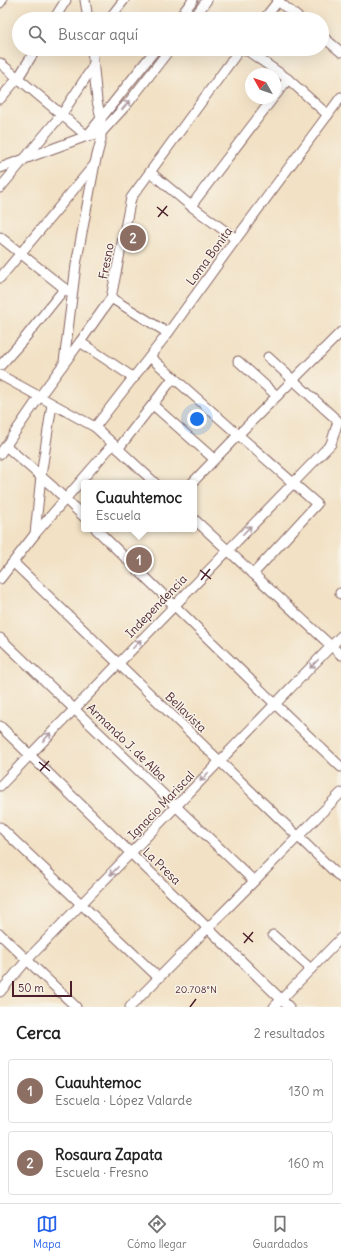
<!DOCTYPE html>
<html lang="es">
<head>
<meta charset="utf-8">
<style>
  :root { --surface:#fff; --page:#f6f6f6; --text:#222; --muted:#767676; --line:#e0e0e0; --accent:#2563eb }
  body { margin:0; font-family:Delius,sans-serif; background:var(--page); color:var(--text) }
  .compass { position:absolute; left:245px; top:68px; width:36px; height:36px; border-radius:50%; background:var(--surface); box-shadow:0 4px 16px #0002; rotate:310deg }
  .scale { position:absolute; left:12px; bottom:10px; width:60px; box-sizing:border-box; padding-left:4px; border:2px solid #4a1f2b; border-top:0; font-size:11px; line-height:14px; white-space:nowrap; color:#4a1f2b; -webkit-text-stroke:3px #f7f3e8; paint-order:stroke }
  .you { position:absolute; left:197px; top:419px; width:14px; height:14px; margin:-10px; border:3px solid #fff; border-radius:50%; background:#1a73e8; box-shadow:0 0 0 6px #1a73e833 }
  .badge { display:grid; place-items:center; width:26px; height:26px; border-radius:50%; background:var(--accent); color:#fff; font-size:13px; font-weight:700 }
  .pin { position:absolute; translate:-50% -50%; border:2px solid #fff; box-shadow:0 1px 4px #0006 }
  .popup { position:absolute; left:81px; top:480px; width:116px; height:52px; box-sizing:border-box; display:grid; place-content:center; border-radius:4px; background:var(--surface); filter:drop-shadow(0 1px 3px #0005); font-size:13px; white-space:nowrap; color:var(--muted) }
  .popup b { font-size:15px; color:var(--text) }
  .popup::after { content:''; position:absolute; left:50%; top:100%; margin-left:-8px; border:8px solid transparent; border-top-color:var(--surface) }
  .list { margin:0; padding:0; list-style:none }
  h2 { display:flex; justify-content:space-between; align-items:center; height:52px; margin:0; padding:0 16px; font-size:17px }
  h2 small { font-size:13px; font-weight:400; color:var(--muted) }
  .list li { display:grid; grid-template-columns:26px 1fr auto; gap:12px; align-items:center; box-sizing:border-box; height:64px; margin:0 8px 8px; padding:0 8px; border:1px solid var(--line); border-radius:4px }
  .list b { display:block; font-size:15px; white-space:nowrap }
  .list p { margin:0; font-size:13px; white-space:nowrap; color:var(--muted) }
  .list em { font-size:13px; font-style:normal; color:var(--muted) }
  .icon { flex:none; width:22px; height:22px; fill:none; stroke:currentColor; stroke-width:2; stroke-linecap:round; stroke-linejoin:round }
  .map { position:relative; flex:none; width:341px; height:1007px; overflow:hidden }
  .search { position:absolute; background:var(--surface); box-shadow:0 4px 16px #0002; left:12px; right:12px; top:12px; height:44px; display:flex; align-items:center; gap:10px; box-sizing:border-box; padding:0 14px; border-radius:22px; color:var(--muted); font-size:15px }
  .sheet { height:196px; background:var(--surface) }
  nav { display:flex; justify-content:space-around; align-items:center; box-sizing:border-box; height:56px; border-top:1px solid var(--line); background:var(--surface); font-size:11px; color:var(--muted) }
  nav a { display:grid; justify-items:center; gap:2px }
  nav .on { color:var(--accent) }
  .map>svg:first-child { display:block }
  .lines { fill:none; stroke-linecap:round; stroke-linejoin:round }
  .street-casing { stroke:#856361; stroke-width:11 }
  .street { stroke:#fff; stroke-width:9 }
  .oneway { stroke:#ae9aa0 }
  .ticks { fill:none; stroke:#4a1f2b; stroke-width:1.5 }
  .labels { text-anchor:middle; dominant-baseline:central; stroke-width:3; stroke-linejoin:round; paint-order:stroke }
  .street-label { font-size:12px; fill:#4a1f2b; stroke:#f7f3e8 }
  .ticks-label { font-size:10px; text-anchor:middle; fill:#4a1f2b; stroke:#f7f3e8; stroke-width:3; stroke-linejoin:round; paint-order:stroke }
</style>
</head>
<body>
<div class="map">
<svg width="341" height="1007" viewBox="0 0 341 1007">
  <rect width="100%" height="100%" fill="#f7f3e8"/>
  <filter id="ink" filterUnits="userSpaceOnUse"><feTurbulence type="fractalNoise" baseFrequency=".025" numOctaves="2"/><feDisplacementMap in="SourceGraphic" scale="8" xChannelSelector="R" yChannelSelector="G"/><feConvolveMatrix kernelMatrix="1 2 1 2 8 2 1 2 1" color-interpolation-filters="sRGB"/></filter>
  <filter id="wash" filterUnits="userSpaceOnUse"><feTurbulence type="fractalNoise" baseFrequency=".012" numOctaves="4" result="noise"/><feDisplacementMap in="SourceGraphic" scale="16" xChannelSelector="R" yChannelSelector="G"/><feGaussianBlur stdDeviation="0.9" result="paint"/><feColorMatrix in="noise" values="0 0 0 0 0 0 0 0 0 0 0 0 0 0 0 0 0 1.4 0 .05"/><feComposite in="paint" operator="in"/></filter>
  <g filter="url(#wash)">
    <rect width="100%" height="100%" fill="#f2e1c4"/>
  </g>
  <g filter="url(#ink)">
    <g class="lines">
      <defs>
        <g id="street">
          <path d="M 85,0 L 88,19"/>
          <path d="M 278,1 L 300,19"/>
          <path d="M 0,3 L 2,0"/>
          <path d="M 54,19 L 66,0"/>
          <path d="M 109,19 L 124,0"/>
          <path d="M 178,19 L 193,0"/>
          <path d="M 193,19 L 207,0"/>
          <path d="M 264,19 L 279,0"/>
          <path d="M 322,36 L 341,52"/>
          <path d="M 245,49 L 288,79 L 328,115"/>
          <path d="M 0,63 L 87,136"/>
          <path d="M 275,96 L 288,79"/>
          <path d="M 0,99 L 18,78 L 36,49"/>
          <path d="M 87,136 L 156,49"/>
          <path d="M 0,168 L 87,136 L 100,134 L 129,102 L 170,49"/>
          <path d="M 150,172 L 191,206 L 236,239"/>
          <path d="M 0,188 L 62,114 L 94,65"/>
          <path d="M 191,206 L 273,98"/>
          <path d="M 0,237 L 69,292"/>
          <path d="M 0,278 L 95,164"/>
          <path d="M 111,298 L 168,333"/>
          <path d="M 80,342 L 134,378"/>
          <path d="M 150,357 L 317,504 L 253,574"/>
          <path d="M 238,361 L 277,396"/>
          <path d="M 64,362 L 76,265 L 95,163 L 101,140 L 101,118 L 97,101 L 92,49"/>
          <path d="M 0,366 L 24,339 L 65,288"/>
          <path d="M 0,375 L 95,427 L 155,483"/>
          <path d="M 153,405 L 214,459"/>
          <path d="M 95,427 L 168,333 L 236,239 L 341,97"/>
          <path d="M 6,446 L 53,487 L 84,517"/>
          <path d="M 118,449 L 174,377"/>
          <path d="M 0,454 L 40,396 L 80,342 L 111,298 L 131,198 L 240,49"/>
          <path d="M 192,483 L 239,434 L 341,332"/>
          <path d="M 194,519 L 341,655"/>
          <path d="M 96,529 L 275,704 L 341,767"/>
          <path d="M 35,534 L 41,476 L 52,404"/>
          <path d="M 14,563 L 341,878"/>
          <path d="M 0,579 L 35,534 L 113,444"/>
          <path d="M 340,593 L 341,594"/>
          <path d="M 0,638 L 254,881"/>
          <path d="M 0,726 L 289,1007"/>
          <path d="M 0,786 L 331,444 L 338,421 L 268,357"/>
          <path d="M 0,827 L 159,978"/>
          <path d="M 0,934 L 76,1007"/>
          <path d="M 273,935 L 311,969"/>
          <path d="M 0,992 L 27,960 L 341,636"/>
          <path d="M 130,1007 L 341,793"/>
          <path d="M 274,1007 L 341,938"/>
        </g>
      </defs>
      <use href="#street" class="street-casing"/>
      <use href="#street" class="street"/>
    </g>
    <defs><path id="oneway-shaft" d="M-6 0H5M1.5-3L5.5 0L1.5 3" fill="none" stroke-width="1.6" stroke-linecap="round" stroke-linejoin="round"/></defs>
    <g class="oneway">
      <use href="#oneway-shaft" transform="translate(126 105) rotate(-49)"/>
      <use href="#oneway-shaft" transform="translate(247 530) rotate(-46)"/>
      <use href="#oneway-shaft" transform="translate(137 644) rotate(-46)"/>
      <use href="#oneway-shaft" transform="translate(314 664) rotate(134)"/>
      <use href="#oneway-shaft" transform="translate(47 737) rotate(-46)"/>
      <use href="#oneway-shaft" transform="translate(204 777) rotate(134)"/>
      <use href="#oneway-shaft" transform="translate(114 871) rotate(134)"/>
    </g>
  </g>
  <path class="ticks" d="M 157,207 L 168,216M 158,217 L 167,206M 200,570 L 211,579M 201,580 L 210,569M 39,762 L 50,771M 40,771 L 49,761M 243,933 L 253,942M 244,943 L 253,932M 190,1007 L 196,999"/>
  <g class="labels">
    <g class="street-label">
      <text transform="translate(209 256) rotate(-54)">Loma Bonita</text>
      <text transform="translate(106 261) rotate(-79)">Fresno</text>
      <text transform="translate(156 606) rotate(-46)">Independencia</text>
      <text transform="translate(186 712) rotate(44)">Bellavista</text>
      <text transform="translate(127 742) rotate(44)">Armando J. de Alba</text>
      <text transform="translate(161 805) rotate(-46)">Ignacio Mariscal</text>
      <text transform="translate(162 866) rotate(44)">La Presa</text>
    </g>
  </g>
  <g class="ticks-label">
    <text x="196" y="993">20.708°N</text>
  </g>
</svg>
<svg class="compass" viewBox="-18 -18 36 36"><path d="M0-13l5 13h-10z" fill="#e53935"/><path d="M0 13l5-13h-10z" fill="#767676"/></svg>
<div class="scale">50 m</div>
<div class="you"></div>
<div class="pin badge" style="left:139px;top:560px;background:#8d6e63">1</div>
<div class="popup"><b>Cuauhtemoc</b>Escuela</div>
<div class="pin badge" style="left:133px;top:238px;background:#8d6e63">2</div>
<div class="search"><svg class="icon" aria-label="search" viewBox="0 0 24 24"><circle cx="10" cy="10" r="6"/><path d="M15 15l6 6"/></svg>Buscar aquí</div>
</div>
<section class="sheet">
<h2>Cerca<small>2 resultados</small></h2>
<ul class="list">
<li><span class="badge" style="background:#8d6e63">1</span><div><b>Cuauhtemoc</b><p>Escuela · López Valarde</p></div><em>130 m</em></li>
<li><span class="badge" style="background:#8d6e63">2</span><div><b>Rosaura Zapata</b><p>Escuela · Fresno</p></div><em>160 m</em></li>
</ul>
</section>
<nav>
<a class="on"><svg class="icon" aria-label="map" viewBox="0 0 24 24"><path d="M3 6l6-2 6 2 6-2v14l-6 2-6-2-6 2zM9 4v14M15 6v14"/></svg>Mapa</a>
<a><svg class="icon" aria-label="directions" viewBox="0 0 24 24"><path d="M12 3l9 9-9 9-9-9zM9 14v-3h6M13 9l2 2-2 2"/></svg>Cómo llegar</a>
<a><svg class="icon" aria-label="saved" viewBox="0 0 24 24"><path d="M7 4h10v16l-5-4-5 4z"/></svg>Guardados</a>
</nav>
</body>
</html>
